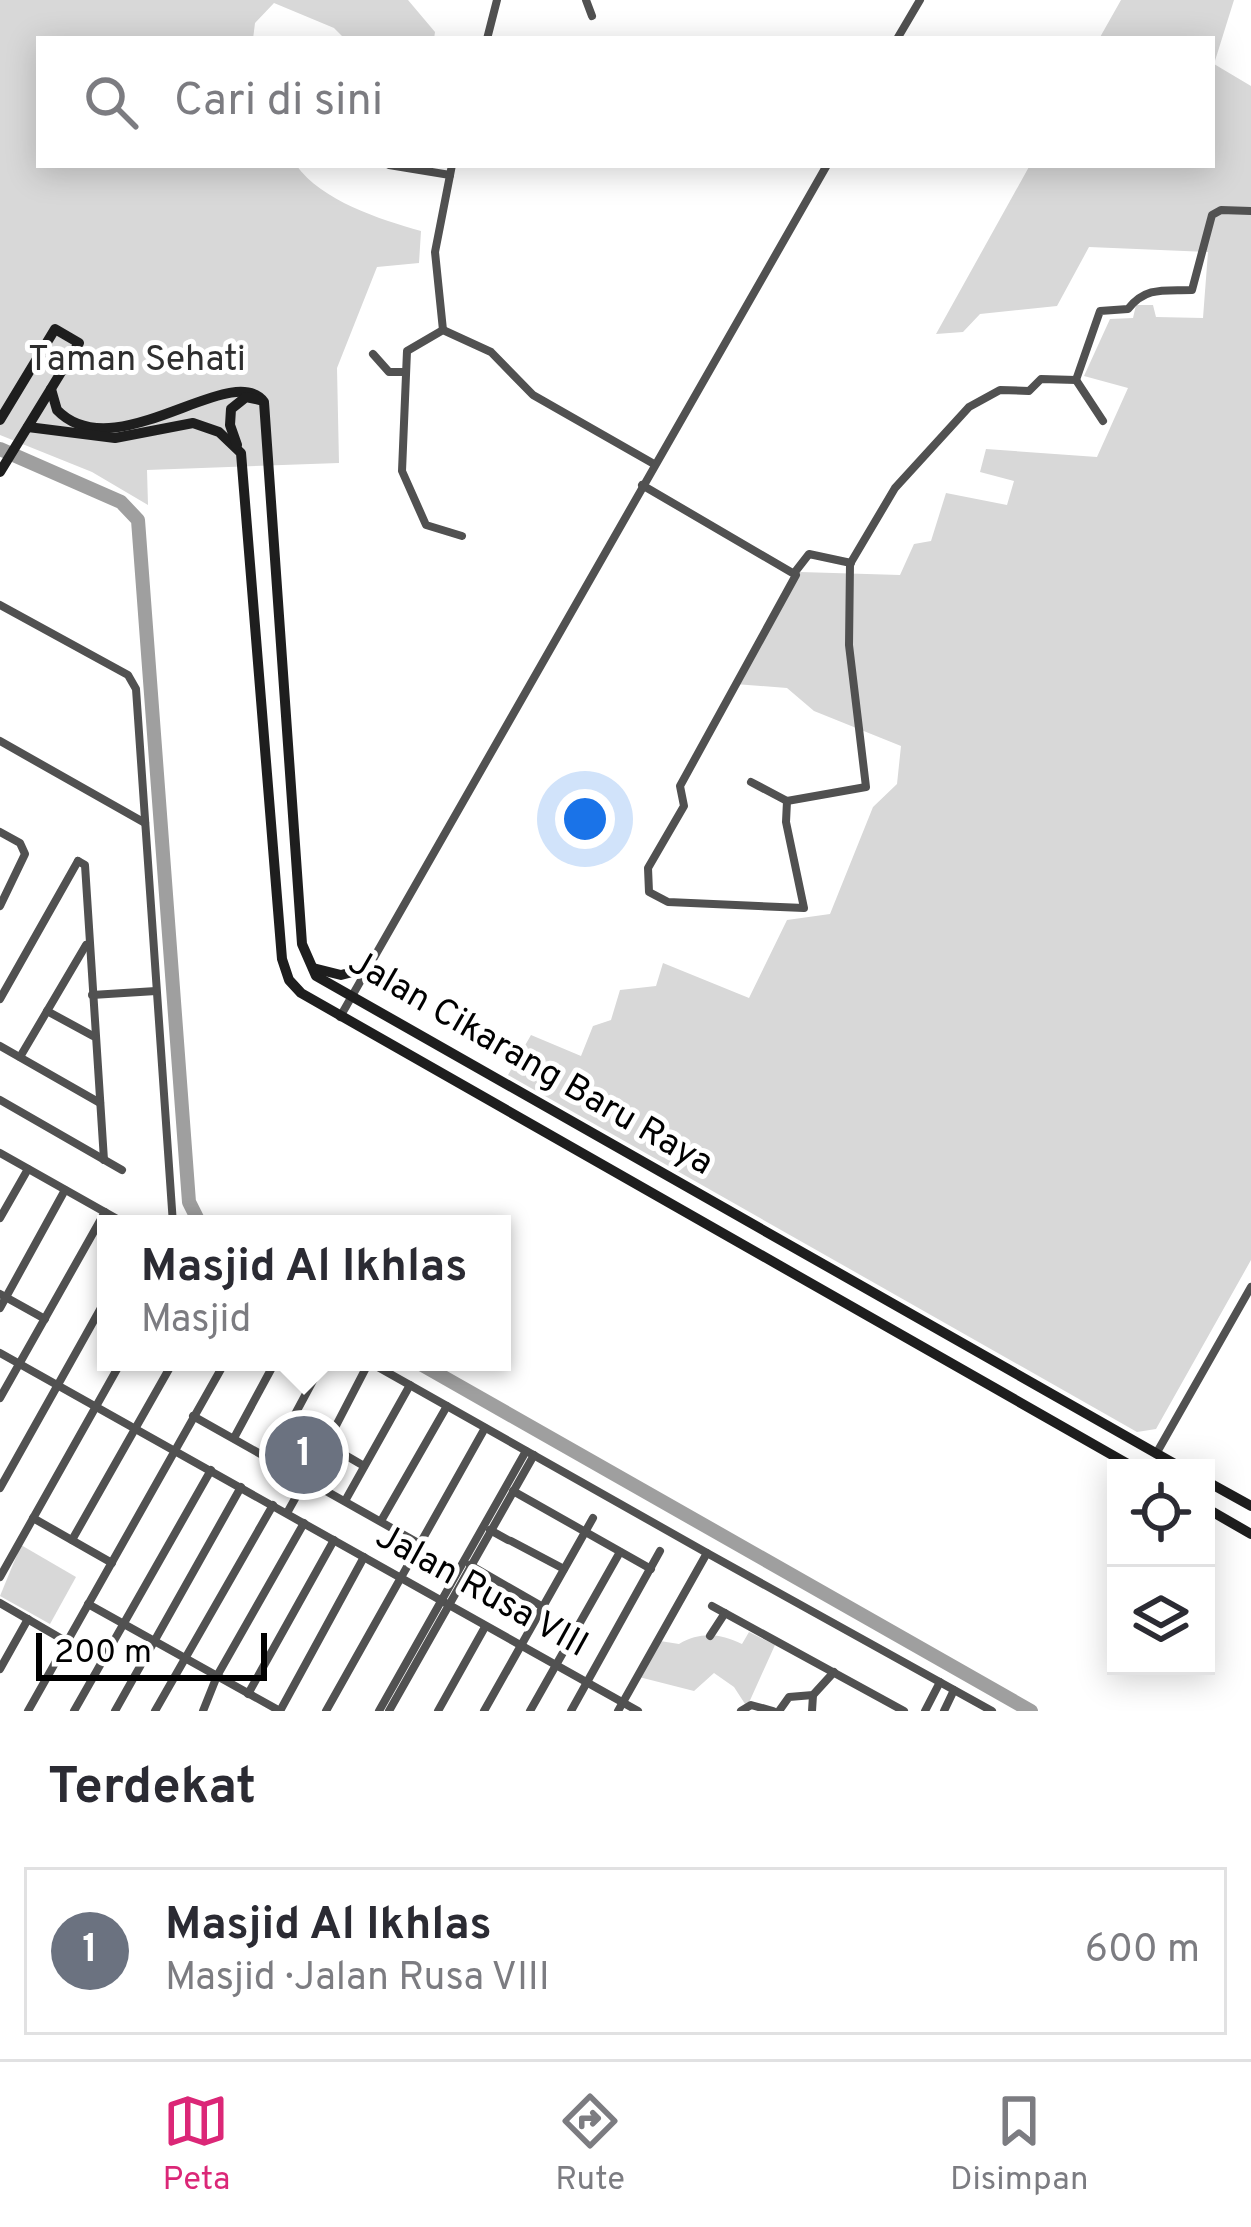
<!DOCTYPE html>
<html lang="id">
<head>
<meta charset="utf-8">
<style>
  :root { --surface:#fff; --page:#f7f7f7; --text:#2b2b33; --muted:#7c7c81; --line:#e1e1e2; --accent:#db2777 }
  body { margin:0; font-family:Overpass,sans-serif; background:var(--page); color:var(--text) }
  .controls { position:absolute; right:36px; bottom:36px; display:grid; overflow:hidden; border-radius:0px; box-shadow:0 6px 30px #0003 }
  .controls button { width:108px; height:108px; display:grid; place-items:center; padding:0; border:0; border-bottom:3px solid var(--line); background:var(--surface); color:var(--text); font:60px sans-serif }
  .scale { position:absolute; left:36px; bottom:30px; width:231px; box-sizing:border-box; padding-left:12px; border:6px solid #000; border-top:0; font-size:33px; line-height:42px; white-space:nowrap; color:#000; -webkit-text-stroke:9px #fff; paint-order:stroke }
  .you { position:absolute; left:585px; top:819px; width:42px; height:42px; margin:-30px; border:9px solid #fff; border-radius:50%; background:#1a73e8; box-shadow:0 0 0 18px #1a73e833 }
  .badge { display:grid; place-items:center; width:78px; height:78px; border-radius:50%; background:var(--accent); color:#fff; font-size:39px; font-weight:700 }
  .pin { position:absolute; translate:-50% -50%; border:6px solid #fff; box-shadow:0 3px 12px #0006 }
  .popup { position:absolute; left:97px; top:1215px; width:414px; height:156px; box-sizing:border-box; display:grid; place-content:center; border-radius:0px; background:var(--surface); filter:drop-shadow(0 3px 9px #0005); font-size:39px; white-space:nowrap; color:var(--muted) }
  .popup b { font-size:45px; color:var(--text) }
  .popup::after { content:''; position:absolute; left:50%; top:100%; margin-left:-24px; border:24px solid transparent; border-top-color:var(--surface) }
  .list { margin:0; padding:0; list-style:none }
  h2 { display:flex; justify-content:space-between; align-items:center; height:156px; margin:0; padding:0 48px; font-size:51px }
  h2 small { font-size:39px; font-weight:400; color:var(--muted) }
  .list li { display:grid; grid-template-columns:78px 1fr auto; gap:36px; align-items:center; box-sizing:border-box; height:168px; margin:0 24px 24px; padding:0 24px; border:3px solid var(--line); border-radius:0px }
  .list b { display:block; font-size:45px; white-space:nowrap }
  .list p { margin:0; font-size:39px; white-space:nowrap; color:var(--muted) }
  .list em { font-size:39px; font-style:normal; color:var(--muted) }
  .icon { flex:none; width:66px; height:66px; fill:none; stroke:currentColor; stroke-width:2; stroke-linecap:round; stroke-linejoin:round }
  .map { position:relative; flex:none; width:1251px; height:1711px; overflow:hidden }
  .search { position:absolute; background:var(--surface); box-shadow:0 6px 30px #0003; left:36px; right:36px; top:36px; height:132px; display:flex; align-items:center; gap:30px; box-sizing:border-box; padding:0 42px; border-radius:0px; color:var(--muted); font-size:45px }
  .sheet { height:348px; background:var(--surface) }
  nav { display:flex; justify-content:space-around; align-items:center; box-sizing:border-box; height:168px; border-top:3px solid var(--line); background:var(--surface); font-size:33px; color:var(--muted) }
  nav a { display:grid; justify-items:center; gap:6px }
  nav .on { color:var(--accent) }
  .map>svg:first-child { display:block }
  .green { fill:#d8d8d8 }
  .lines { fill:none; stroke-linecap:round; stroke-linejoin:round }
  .river { stroke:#9f9f9f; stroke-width:14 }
  .minor { stroke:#515151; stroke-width:8 }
  .secondary { stroke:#1e1e1e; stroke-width:10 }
  .labels { text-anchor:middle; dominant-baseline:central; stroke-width:10; stroke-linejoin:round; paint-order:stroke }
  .park-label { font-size:36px; fill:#2f2f2f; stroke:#fff }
  .street-label { font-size:36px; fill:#000; stroke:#fff }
</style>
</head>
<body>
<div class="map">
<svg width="1251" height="1711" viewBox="0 0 1251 1711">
  <rect width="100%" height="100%" fill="#fff"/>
  <g class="green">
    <path d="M 0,0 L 408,0 L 435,32 L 434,39 L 345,39 L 334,28 L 274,3 L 255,23 L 253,39 L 39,39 L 39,165 L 296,165 C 322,201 379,219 421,231 L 419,263 L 377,267 L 337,368 L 339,463 L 147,470 L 148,505 L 92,472 L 0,435 Z"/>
    <path d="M 1121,0 L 1234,0 L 1214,64 L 1251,86 L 1251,1260 L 1156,1429 L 1137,1432 L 508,1075 L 531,1035 L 581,1056 L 593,1026 L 611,1020 L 620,990 L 656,986 L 663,963 L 749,998 L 787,920 L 830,914 L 873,807 L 897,784 L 901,746 L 814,711 L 787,688 L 735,684 L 800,572 L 900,575 L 914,544 L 931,541 L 946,493 L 1007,505 L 1014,481 L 980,472 L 986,449 L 1097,457 L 1128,388 L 1084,376 L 1110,319 L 1133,318 L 1136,305 L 1153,305 L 1156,317 L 1203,318 L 1208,252 L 1089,247 L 1057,306 L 980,314 L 963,332 L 936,334 L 1030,165 L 1212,165 L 1212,39 L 1099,39 Z"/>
    <path d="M 21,1545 L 76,1577 L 50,1624 L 0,1596 Z"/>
    <path d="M 749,1632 L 775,1645 L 747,1707 L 734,1687 L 714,1673 L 694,1691 L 639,1677 L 660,1641 L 679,1644 C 700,1632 719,1633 742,1644 Z"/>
  </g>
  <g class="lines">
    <g class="river">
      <path d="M 0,449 L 121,502 L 138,520 L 189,1202 L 200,1224"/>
      <path d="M 417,1362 L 1031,1711"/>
    </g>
    <g class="minor">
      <path d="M 586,0 L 592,16"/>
      <path d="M 487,39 L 497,0"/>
      <path d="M 897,39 L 920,0"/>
      <path d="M 389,165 L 450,175"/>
      <path d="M 443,330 L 435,252 L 452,165"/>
      <path d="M 373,354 L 389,372 L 404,372"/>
      <path d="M 1076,380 L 1103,421"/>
      <path d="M 642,485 L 796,575 L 680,786 L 684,806 L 648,868 L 649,892 L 668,902 L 804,908 L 786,822 L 787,801 L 866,787 L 849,645 L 850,564 L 895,488 L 969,407 L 1000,390 L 1029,391 L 1041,379 L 1076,380 L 1100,311 L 1128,309 C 1146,286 1165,291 1192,290 L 1212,215 L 1221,210 L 1251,211"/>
      <path d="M 462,536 L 426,525 L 402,471 L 407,351 L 443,330 L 491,352 L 533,395 L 654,464"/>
      <path d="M 795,572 L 809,554 L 851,563"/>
      <path d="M 0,605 L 128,675 L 136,689 L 173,1224"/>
      <path d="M 0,741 L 145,823"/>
      <path d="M 751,782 L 787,801"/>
      <path d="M 0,832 L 20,843 L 25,854 L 0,906"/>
      <path d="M 78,861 L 85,865 L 104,1160"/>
      <path d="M 92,995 L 156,991"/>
      <path d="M 0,999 L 78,861"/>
      <path d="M 47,1011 L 93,1036"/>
      <path d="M 340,1017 L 827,165"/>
      <path d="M 0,1046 L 100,1103"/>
      <path d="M 20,1057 L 86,945"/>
      <path d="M 0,1100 L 122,1170"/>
      <path d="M 0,1153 L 126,1224"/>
      <path d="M 0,1218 L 28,1169"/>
      <path d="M 0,1294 L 45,1319"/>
      <path d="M 0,1308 L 65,1190"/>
      <path d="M 0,1353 L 638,1711"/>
      <path d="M 369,1362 L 707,1553"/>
      <path d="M 0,1398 L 105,1212"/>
      <path d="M 193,1416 L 420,1544"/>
      <path d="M 290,1423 L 364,1466"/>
      <path d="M 234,1438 L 275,1362"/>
      <path d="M 326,1445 L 369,1362"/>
      <path d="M 1156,1454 L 1251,1287"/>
      <path d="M 271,1459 L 323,1362"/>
      <path d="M 0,1488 L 106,1299"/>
      <path d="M 513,1491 L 651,1569"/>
      <path d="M 345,1501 L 410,1385"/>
      <path d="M 287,1513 L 306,1479"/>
      <path d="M 33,1518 L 112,1563"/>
      <path d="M 381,1521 L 447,1406"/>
      <path d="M 490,1530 L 508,1540"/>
      <path d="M 72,1540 L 173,1362"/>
      <path d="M 511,1541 L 564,1569"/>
      <path d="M 470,1565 L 543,1607"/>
      <path d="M 0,1577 L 121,1362"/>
      <path d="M 0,1603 L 67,1642"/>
      <path d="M 88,1604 L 280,1711"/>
      <path d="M 712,1606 L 904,1711"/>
      <path d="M 710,1636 L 725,1613"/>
      <path d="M 0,1669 L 28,1619"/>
      <path d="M 248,1694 L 334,1540"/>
      <path d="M 28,1711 L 225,1362"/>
      <path d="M 74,1711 L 211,1470"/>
      <path d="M 115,1711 L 241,1487"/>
      <path d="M 155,1711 L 273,1505"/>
      <path d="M 203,1711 L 217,1676 L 304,1523"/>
      <path d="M 280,1711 L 364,1557"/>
      <path d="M 326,1711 L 485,1428"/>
      <path d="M 379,1711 L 526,1451"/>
      <path d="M 389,1711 L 534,1455"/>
      <path d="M 438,1711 L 485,1627"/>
      <path d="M 484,1711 L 593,1518"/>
      <path d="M 530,1711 L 620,1552"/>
      <path d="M 571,1711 L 660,1551"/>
      <path d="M 618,1711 L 707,1553 L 992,1711"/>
      <path d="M 741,1711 L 751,1705 L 773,1711"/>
      <path d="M 779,1711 L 789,1697 L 813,1695 L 834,1672"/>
      <path d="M 812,1711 L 813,1695"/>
      <path d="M 925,1711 L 940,1682"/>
      <path d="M 944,1711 L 954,1690"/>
    </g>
    <g class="secondary">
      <path d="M 51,389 L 57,410 C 115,470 232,359 264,402 L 302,944 L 316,976 L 1182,1468"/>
      <path d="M 0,420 L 55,329 L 79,343 L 0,472"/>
      <path d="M 28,427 L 115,438 L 193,423 L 219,432 L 241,453 L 282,959 L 289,980 L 301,993 L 1135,1468"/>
      <path d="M 237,445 L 230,425 L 231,409 L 246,397 L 260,400"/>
      <path d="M 313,968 L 341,975 L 372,967"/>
      <path d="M 1206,1481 L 1251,1506"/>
      <path d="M 1206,1508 L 1251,1534"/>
    </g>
  </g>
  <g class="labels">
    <g class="park-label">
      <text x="137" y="361">Taman Sehati</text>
    </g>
    <g class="street-label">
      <text transform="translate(530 1064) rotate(30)">Jalan Cikarang Baru Raya</text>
      <text transform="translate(481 1592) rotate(29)">Jalan Rusa VIII</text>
    </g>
  </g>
</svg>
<div class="controls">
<button><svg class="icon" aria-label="locate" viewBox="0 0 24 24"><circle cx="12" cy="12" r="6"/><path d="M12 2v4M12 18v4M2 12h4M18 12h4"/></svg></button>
<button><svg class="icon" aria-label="layers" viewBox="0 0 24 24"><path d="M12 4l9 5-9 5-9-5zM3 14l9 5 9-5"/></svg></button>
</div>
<div class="scale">200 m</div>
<div class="you"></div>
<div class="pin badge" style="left:304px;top:1455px;background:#6b7280">1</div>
<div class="popup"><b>Masjid Al Ikhlas</b>Masjid</div>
<div class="search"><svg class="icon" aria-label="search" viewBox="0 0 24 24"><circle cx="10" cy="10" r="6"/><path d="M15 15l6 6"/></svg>Cari di sini</div>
</div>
<section class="sheet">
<h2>Terdekat<small></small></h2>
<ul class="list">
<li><span class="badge" style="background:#6b7280">1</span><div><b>Masjid Al Ikhlas</b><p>Masjid · Jalan Rusa VIII</p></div><em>600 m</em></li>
</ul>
</section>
<nav>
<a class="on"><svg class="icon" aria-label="map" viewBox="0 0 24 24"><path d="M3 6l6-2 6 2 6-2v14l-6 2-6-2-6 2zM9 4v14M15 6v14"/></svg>Peta</a>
<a><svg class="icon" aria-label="directions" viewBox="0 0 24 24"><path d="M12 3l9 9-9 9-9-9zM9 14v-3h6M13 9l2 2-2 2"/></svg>Rute</a>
<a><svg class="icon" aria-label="saved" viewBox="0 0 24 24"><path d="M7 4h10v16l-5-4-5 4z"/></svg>Disimpan</a>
</nav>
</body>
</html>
